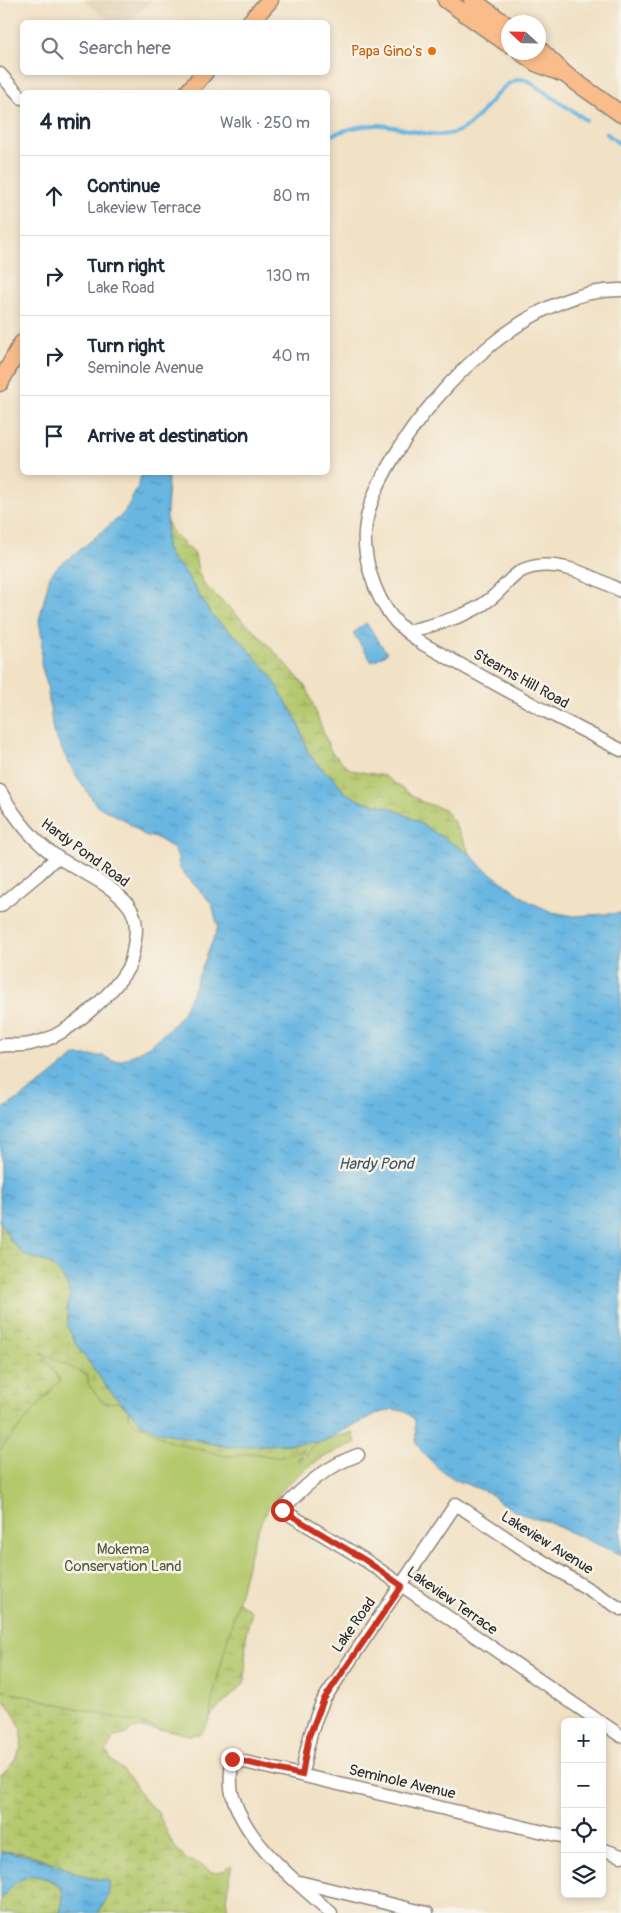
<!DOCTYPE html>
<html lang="en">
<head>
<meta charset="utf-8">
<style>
  :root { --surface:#fff; --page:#f2f2f3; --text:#1f2937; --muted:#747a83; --line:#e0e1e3 }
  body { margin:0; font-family:Pangolin,sans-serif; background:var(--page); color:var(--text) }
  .controls { position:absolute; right:15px; bottom:15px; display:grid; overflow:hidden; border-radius:8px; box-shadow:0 2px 8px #0003 }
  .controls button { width:45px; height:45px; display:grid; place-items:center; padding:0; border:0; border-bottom:1px solid var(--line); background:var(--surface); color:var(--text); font:25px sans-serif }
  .compass { position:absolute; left:501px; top:15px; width:45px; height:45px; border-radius:50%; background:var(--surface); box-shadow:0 2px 8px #0003; rotate:292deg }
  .stop { position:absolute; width:15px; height:15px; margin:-11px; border:4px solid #c8321e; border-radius:50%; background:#fff }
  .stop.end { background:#c8321e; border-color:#fff; box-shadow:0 1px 5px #0008 }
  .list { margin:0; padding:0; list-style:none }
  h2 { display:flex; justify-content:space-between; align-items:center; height:65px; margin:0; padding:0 20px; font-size:21px }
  h2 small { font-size:16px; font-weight:400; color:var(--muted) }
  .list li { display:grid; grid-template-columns:32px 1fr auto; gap:15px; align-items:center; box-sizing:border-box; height:80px; padding:0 20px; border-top:1px solid var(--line) }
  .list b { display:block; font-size:19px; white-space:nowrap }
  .list p { margin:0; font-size:16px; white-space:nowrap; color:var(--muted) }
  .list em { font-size:16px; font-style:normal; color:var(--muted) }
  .icon { flex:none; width:28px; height:28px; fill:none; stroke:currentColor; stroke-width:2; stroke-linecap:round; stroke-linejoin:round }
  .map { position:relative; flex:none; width:621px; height:1913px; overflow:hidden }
  .search { position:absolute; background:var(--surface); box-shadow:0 2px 8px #0003; left:20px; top:20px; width:310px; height:55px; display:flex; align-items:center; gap:12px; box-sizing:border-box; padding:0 18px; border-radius:8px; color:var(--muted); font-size:19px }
  .panel { position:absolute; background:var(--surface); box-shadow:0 2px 8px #0003; left:20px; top:90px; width:310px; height:385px; border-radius:8px }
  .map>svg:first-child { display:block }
  .built { fill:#e3d1b4 }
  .wetland { fill:url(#wetland-marsh); stroke:#707a4c }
  .park { fill:#b4c86c; stroke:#707a4c }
  .water { fill:url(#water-ripples); stroke:#497086 }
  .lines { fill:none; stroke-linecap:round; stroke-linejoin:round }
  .stream { stroke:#67b6e1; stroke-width:4 }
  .minor-casing { stroke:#8e8678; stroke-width:15 }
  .major-casing { stroke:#8e8678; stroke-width:19 }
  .minor { stroke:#fff; stroke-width:12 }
  .major { stroke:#f9bc8a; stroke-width:16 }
  .route { stroke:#c8321e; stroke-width:6 }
  .food-dot { fill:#e8710a; stroke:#f7f3e8; stroke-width:2 }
  .labels { text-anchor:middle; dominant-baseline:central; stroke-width:5; stroke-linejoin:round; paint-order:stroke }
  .food-label { font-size:15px; fill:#c56008; stroke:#f7f3e8; text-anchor:end }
  .street-label { font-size:15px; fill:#2b2b2b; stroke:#f7f3e8 }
  .park-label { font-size:15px; fill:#545a3e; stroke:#f7f3e8 }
  .water-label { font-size:16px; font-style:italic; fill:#3d5562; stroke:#f7f3e8 }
</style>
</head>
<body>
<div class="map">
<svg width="621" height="1913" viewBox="0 0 621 1913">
  <defs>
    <pattern id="wetland-marsh" width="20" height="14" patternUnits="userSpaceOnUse" patternTransform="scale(1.25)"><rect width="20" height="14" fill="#b4c86c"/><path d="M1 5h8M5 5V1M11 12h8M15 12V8" fill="none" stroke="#9bac5e"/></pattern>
    <pattern id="water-ripples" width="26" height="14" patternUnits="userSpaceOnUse" patternTransform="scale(1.25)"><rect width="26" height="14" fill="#67b6e1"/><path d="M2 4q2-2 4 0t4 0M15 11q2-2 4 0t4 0" fill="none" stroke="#5594b7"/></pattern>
  </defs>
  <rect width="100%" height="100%" fill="#f7f3e8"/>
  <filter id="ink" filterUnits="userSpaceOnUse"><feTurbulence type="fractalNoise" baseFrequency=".02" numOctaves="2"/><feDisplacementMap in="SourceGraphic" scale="10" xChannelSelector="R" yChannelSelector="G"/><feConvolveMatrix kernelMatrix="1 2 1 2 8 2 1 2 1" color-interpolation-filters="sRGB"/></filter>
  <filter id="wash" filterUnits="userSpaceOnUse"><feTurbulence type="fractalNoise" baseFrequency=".0096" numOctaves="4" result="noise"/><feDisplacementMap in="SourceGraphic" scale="20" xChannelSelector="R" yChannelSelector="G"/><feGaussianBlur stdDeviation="1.12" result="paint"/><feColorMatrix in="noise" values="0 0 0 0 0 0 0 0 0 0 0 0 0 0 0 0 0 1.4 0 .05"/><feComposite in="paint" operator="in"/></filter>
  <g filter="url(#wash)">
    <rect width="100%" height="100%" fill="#f1e1c5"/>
    <path class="built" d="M 84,0 L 151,0 L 130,22 L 110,22 Z"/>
    <g class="wetland">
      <path d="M 167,521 L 173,533 L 195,554 L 198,572 L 205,586 L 257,633 L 295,674 L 307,689 L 331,752 L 351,770 L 384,776 L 422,802 L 444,809 L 453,821 L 471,855 L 410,817 L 388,807 L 361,801 L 344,792 L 335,779 L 321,768 L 308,753 L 298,722 L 240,640 L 212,616 L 183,569 L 171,558 L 166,547 Z"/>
      <path d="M 0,1221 L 11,1241 L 24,1255 L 49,1263 L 63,1277 L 70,1292 L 67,1310 L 75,1343 L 109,1390 L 141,1423 L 207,1443 L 229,1447 L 321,1442 L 283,1472 L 211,1590 L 245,1606 L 252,1612 L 246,1633 L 245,1680 L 242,1686 L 212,1714 L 207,1723 L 160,1730 L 143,1728 L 133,1729 L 124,1735 L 114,1737 L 106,1751 L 111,1760 L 125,1772 L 134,1783 L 144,1800 L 157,1811 L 173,1845 L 188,1860 L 198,1863 L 212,1872 L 223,1871 L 229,1866 L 232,1866 L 226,1899 L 228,1912 L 230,1913 L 98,1913 L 104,1905 L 103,1880 C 96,1878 89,1878 83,1876 C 63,1867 21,1846 0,1853 L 0,1774 C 15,1765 27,1745 20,1727 C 17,1717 6,1703 0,1694 Z"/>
      <path d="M 30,1875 C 51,1878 74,1888 59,1913 L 0,1913 C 0,1909 0,1904 0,1901 C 3,1889 19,1880 30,1875 Z"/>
    </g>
    <path class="park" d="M 41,1352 L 88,1376 L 88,1384 L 101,1400 L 106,1403 L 119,1402 L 128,1410 L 130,1418 L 135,1425 L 146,1427 L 168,1441 L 226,1456 L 233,1456 L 251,1453 L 275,1457 L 293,1454 L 304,1448 L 298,1460 L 300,1462 C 306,1458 308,1451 312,1447 C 317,1442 346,1433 353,1433 L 356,1443 C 315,1457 276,1485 259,1527 C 250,1548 246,1571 240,1593 C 231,1626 222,1659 214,1692 C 210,1706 212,1725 199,1734 L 189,1735 L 0,1690 L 0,1450 L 60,1380 Z"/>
    <g class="water">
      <path d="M 142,473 L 168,473 L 166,547 L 171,558 L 183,569 L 212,616 L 240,640 L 270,674 L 298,722 L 308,753 L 321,768 L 335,779 L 344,792 L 361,801 L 388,807 L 410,817 L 471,855 L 482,867 L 530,902 L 552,912 L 574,916 L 621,913 L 621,1555 L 545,1521 L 518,1513 L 500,1502 L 487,1492 L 456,1480 L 439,1469 L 424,1454 L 416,1443 L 415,1420 L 406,1412 L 393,1409 L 376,1414 L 321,1442 L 229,1447 L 160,1432 L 141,1423 L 109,1390 L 75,1343 L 68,1327 L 67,1310 L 70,1292 L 63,1277 L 49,1263 L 24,1255 L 11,1241 L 0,1221 L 0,1111 L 39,1085 L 75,1056 L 103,1056 L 113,1061 L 123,1060 L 149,1046 L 174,1024 L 183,1013 L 192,993 L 218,927 L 212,904 L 179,868 L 178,857 L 172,847 L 159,839 L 144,835 L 123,819 L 97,806 L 72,769 L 53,732 L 47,685 L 41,664 L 42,640 L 39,620 L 50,576 L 58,566 L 73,556 L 124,513 L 137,489 Z"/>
      <path d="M 366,623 L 387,653 L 372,662 L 353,633 Z"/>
      <path d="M 1,1852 C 31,1853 56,1864 83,1876 C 91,1879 101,1879 109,1881 C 111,1894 105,1903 98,1913 L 59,1913 C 62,1908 62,1904 63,1897 C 65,1881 43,1877 30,1875 L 15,1883 L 0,1900 L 0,1853 Z"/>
    </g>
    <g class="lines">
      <g class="stream">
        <path d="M 606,133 L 621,145"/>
        <path d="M 328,136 C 344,130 362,124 380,125 C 405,126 433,142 459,131 C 481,122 494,88 516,80 C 519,79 524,79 527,80 L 586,120"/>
      </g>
    </g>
  </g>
  <g filter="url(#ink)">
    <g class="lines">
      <defs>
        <g id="minor">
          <path d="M 0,74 L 22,98"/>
          <path d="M 621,290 C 531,289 438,384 395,455 C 381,478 367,504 365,532 C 363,559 375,596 392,617 C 400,628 412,636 423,644 L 545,711 L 621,750"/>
          <path d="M 407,632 C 434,624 466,618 489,600 C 501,592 509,577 523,570 C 555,556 593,577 621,591"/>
          <path d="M 0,791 C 14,816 33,841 57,857 C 81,872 112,884 129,906 C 136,916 137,928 135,939 C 133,949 133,960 128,968 C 113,994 72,1030 45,1040 C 38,1042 29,1045 23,1045 C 15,1046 8,1044 0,1046"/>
          <path d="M 0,906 L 40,873 L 57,857"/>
          <path d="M 358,1455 C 327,1466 304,1486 282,1510 L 365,1560 L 600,1722"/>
          <path d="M 602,1723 L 621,1736"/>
          <path d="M 302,1775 C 306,1748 312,1724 324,1699 L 456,1504 L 526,1551 L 621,1609"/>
          <path d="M 602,1849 L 621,1856"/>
          <path d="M 299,1882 L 427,1913"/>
          <path d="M 331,1913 C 296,1881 247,1844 233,1797 C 229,1785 231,1771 232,1759 L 565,1837"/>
        </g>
        <g id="major">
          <path d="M 446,0 L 508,44"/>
          <path d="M 472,0 L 508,26"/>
          <path d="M 250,22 L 270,0"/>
          <path d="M 538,48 L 566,75 L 621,114"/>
          <path d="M 521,52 L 536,63 L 561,73"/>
          <path d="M 188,92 L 205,72"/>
          <path d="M 0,383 L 22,343"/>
        </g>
      </defs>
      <use href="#minor" class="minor-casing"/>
      <use href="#major" class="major-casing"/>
      <use href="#minor" class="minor"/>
      <use href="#major" class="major"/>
    </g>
  </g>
  <g class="lines" filter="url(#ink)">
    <path class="route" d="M 232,1759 L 302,1775 L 309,1736 L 324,1699 L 402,1586 L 365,1560 L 282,1510"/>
  </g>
  <circle class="food-dot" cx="432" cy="51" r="5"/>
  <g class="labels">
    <g class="food-label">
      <text x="422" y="51">Papa Gino's</text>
    </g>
    <g class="street-label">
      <text transform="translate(521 679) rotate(29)">Stearns Hill Road</text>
      <text transform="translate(85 853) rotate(36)">Hardy Pond Road</text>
      <text transform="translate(547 1543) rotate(32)">Lakeview Avenue</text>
      <text transform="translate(452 1601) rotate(35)">Lakeview Terrace</text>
      <text transform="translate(354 1625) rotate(-55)">Lake Road</text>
      <text transform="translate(402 1782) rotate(13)">Seminole Avenue</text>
    </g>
    <g class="park-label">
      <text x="123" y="1549">Mokema<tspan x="123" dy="17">Conservation Land</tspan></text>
    </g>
    <g class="water-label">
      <text x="376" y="1164">Hardy Pond</text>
    </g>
  </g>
</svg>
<div class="controls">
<button>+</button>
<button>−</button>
<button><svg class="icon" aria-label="locate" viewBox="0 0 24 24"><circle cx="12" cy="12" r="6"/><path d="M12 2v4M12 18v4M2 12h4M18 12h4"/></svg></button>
<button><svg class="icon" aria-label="layers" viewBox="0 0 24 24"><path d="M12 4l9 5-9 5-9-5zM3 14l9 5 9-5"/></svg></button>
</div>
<svg class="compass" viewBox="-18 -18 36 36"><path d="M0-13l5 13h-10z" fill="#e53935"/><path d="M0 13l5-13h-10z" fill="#747a83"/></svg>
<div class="stop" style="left:282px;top:1510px"></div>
<div class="stop end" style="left:232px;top:1759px"></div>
<div class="search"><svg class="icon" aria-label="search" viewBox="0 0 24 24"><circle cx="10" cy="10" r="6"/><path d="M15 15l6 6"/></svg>Search here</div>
<section class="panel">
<h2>4 min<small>Walk · 250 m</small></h2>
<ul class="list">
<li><svg class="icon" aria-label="ahead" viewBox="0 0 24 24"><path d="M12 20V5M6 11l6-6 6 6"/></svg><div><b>Continue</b><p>Lakeview Terrace</p></div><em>80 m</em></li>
<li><svg class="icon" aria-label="right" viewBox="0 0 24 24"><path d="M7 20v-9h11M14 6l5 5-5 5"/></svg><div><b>Turn right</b><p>Lake Road</p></div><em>130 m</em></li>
<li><svg class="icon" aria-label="right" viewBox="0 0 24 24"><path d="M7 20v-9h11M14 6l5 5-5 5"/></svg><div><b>Turn right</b><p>Seminole Avenue</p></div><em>40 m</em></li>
<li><svg class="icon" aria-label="arrive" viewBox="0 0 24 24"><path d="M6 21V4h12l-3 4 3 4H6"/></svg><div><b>Arrive at destination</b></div></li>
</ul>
</section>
</div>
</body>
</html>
